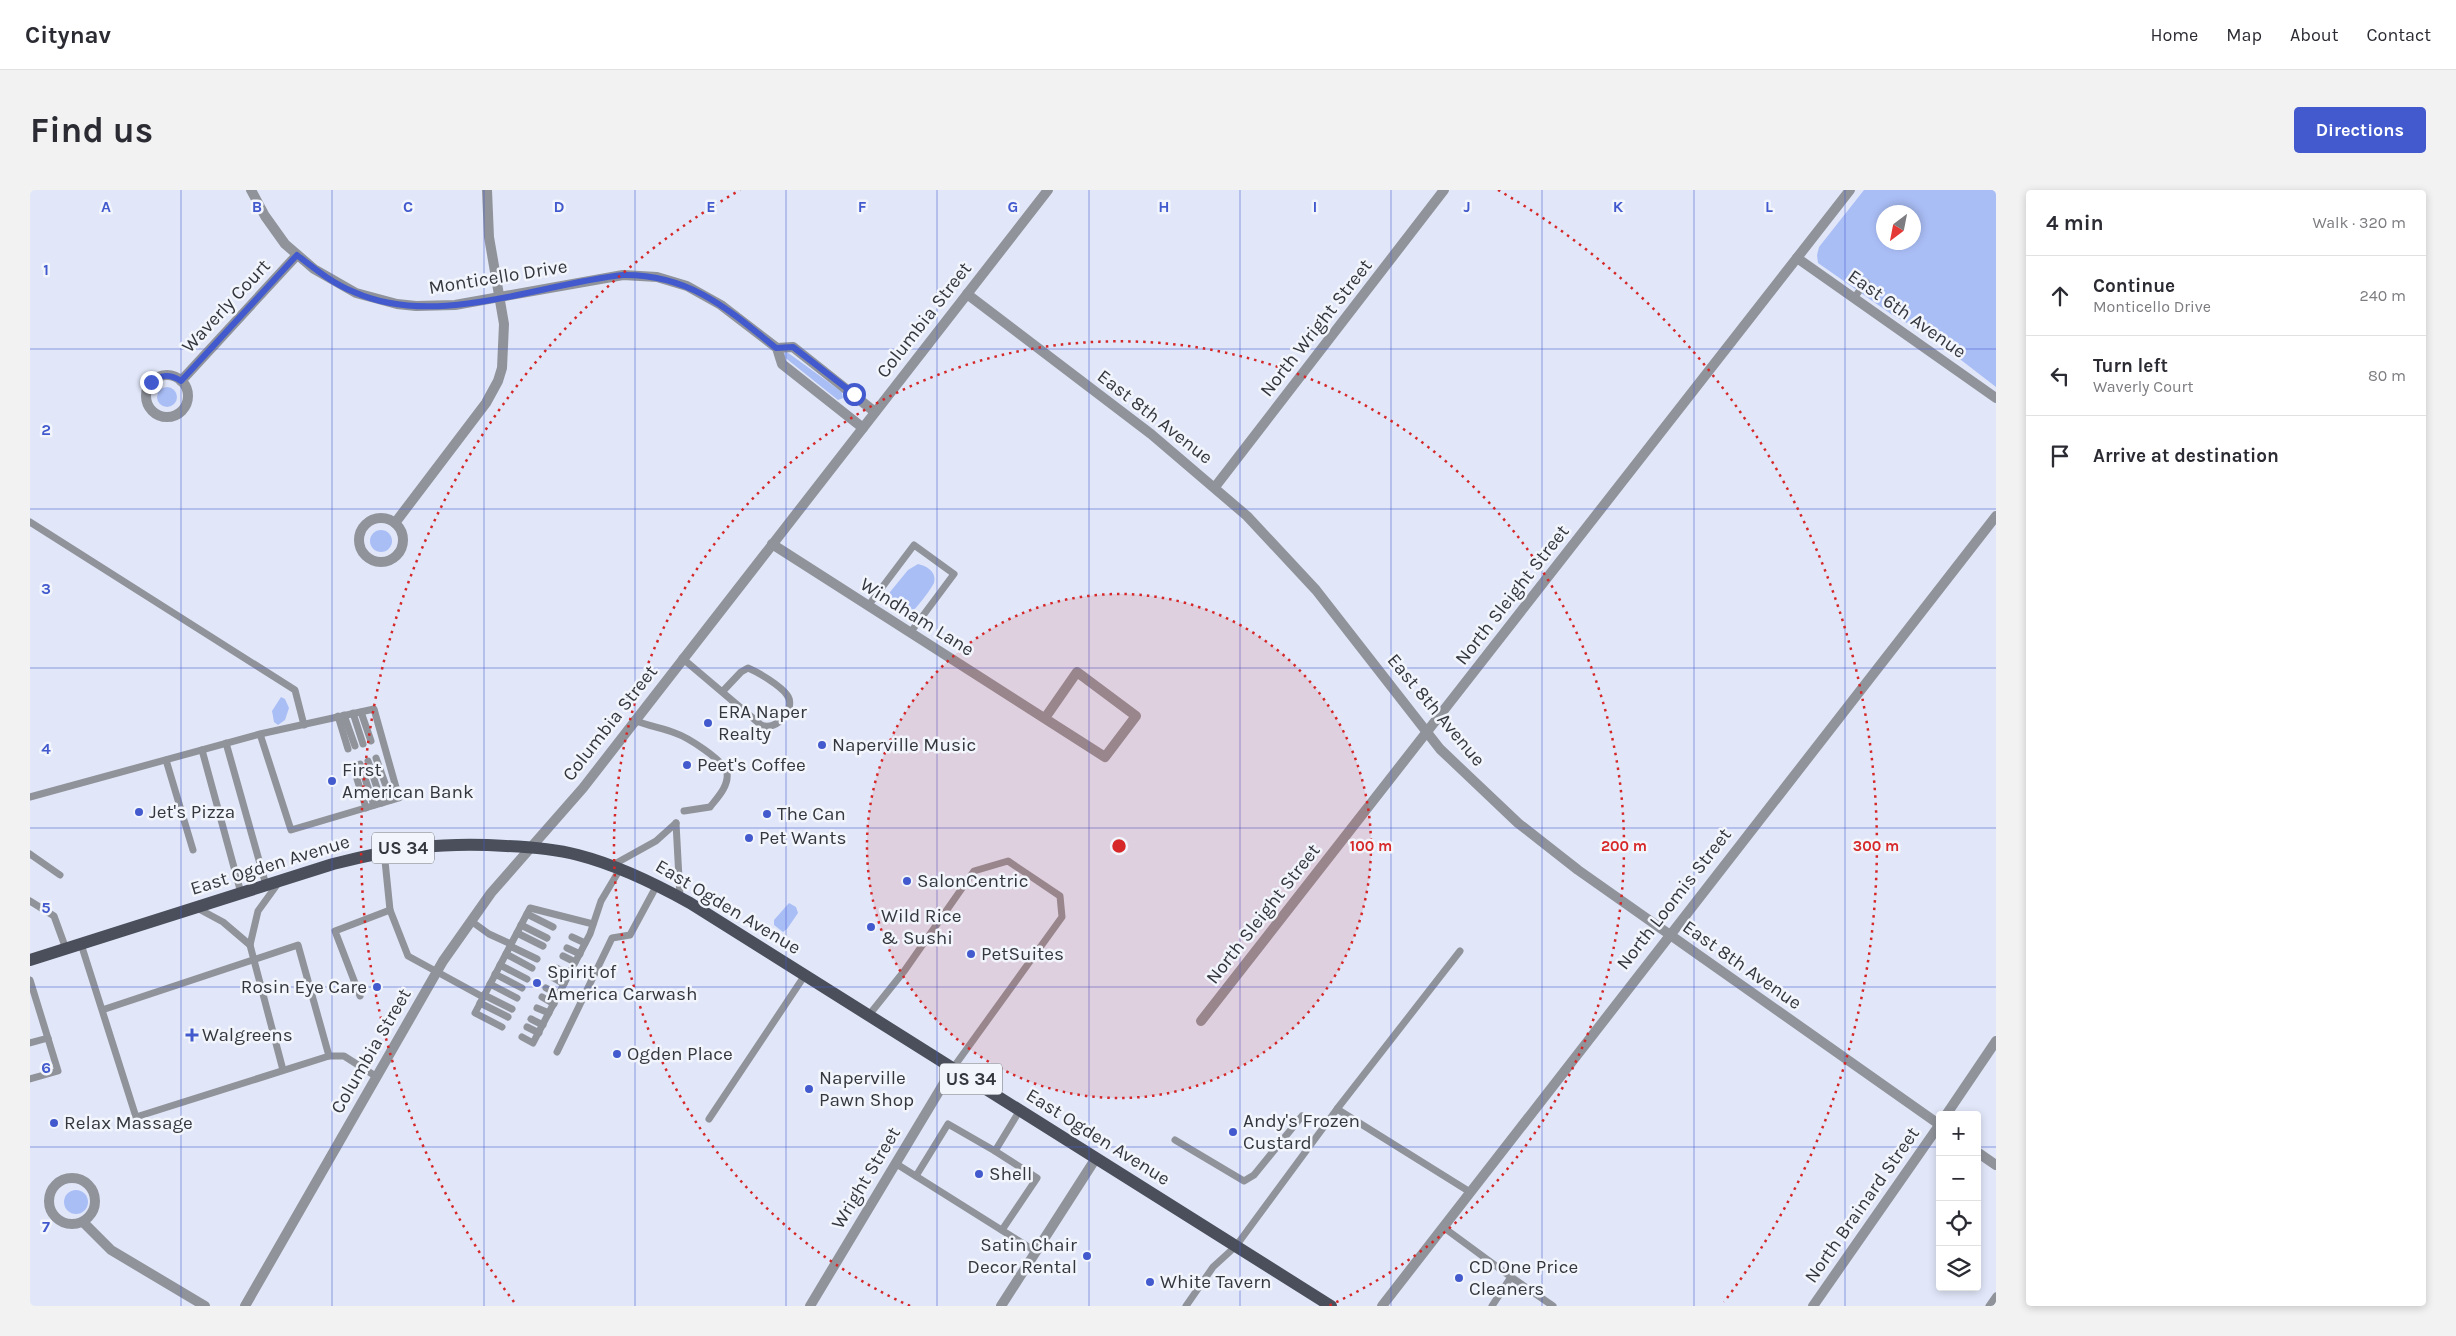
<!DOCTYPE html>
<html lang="en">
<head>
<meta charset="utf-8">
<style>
  :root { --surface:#fff; --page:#f2f2f3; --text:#2b2b33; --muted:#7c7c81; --line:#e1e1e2; --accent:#425acd }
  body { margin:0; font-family:Karla,sans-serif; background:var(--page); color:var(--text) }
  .controls { position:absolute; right:15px; bottom:15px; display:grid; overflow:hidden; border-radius:5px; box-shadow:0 2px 8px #0003 }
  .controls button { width:45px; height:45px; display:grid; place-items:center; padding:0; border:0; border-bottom:1px solid var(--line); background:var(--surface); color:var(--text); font:25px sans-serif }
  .compass { position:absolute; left:1846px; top:15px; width:45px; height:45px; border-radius:50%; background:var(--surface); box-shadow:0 2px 8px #0003; rotate:212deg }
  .stop { position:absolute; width:15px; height:15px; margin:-11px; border:4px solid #425acd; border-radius:50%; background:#fff }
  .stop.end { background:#425acd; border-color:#fff; box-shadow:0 1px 5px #0008 }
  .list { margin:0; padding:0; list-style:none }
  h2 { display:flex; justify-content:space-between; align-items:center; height:65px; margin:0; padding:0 20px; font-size:21px }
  h2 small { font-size:16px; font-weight:400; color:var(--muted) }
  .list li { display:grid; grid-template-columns:32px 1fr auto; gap:15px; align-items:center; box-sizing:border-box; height:80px; padding:0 20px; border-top:1px solid var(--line) }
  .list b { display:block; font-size:19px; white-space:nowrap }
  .list p { margin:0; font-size:16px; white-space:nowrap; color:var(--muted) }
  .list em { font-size:16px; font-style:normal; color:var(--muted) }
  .icon { flex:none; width:28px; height:28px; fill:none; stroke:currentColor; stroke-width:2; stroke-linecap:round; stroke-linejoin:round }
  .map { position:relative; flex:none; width:1966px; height:1116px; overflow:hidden; border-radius:5px }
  header { display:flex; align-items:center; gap:30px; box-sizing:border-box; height:70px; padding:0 25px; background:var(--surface); border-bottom:1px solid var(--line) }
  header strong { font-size:24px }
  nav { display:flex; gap:28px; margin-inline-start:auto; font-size:18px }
  .intro { display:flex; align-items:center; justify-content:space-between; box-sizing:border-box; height:120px; padding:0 30px }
  h1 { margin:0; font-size:35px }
  .button { padding:12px 22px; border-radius:5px; background:var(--accent); color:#fff; font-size:18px; font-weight:700 }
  main { display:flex; gap:30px; padding:0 30px }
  aside { flex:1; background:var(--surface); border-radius:5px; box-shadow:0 2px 8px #0003 }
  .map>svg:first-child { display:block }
  .green { fill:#aabef6; fill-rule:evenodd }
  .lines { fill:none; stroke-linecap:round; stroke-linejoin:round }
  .service { stroke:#90939a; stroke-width:7 }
  .minor { stroke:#90939a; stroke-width:10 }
  .primary { stroke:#4a4f5b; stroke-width:12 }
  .route { stroke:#425acd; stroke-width:6 }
  .grid { fill:none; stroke:#425acd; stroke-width:1; stroke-opacity:0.55 }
  .ring { fill:none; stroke:#d62828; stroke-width:2.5; stroke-dasharray:2.5 5 }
  .poi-dot { fill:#425acd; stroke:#f2f5fc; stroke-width:2 }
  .labels { text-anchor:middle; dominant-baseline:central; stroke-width:5; stroke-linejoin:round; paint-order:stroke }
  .shield { fill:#f2f5fc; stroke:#6e7077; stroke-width:1 }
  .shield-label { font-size:18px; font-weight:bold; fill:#35373e }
  .street-label { font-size:19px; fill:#35373e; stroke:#f2f5fc }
  .poi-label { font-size:19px; fill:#35373e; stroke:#f2f5fc; text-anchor:start }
  .grid-label { font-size:16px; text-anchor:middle; font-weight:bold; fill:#425acd; stroke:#f2f5fc; stroke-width:5; stroke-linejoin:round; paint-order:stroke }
  .centre { fill:#d62828; stroke:#f2f5fc; stroke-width:2.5 }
  .ring-label { font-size:15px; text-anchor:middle; font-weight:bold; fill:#d62828; stroke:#f2f5fc; stroke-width:5; stroke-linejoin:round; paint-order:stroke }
</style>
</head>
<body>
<header>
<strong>Citynav</strong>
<nav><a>Home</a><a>Map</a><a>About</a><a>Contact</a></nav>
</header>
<div class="intro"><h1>Find us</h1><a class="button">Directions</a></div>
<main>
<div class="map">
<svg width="1966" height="1116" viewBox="0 0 1966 1116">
  <rect width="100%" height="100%" fill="#e1e7f9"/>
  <g class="green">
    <path d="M 1834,0 L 1966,0 L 1966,197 L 1900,146 L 1861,124 L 1788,73 L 1787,65 L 1789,57 ZM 1854,22 L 1884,22 L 1884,52 L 1854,52 Z"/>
    <path d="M 757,162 L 812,202 L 813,208 L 808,210 L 753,166 L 753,163 Z"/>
    <circle cx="137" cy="207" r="10"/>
    <circle cx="351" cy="351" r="11"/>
    <path d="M 888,374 C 897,376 907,382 904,393 C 901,399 884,423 877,425 C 871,427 863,420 859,416 L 860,402 L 878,380 Z"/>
    <path d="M 251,507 L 255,509 L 259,518 L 255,530 L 248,535 L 244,532 L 242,521 Z"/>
    <path d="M 759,713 L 766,717 L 768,723 L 757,739 L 753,742 L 744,735 L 744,730 Z"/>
    <circle cx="46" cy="1012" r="12"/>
  </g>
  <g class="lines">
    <g class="service">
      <path d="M 1824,108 L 1836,92"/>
      <path d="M 0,332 L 265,500 L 274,535"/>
      <path d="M 838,416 L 884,355 L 924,384 L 880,443"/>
      <path d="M 652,468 L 731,535 C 747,542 767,518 757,505 C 751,496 728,482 718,478 L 711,482 L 693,501"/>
      <path d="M 331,522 L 341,551"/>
      <path d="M 323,523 L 333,554"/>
      <path d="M 314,525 L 325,556"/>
      <path d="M 308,526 L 318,559"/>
      <path d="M 604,530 C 618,536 632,538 645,543 C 657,547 694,570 697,583 C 699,596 687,608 680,617 L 654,621"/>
      <path d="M 196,553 L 236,695"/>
      <path d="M 172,560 L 211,703"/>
      <path d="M 346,568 L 361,610"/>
      <path d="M 136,570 L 163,660"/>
      <path d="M 338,571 L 352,613"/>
      <path d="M 330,574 L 344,615"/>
      <path d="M 323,576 L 336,618"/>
      <path d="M 0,607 L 230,544 L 344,519 L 369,608 L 261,640 L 230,544"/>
      <path d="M 646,633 L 650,707"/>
      <path d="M 354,661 L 360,720 L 378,766 L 453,807"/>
      <path d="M 0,664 L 30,685"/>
      <path d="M 581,676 L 626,651 L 646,633"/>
      <path d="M 249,692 L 228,721 L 220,755 L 253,880"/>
      <path d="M 0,711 L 24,726 L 36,759"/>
      <path d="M 167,718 L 193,732 L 220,755"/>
      <path d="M 497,724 L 523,737"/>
      <path d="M 441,731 L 459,744 L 481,754"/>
      <path d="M 491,735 L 517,748"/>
      <path d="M 487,743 L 513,756"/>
      <path d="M 542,747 L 555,753"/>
      <path d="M 51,754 L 106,927 L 299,866 L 268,755 L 72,820"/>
      <path d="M 480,756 L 507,769"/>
      <path d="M 537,758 L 550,764"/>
      <path d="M 476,764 L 502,778"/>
      <path d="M 533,766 L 545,772"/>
      <path d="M 470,775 L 497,789"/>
      <path d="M 526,778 L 539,784"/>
      <path d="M 465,784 L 492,798"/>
      <path d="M 522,787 L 534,794"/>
      <path d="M 0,790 L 28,881 L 0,889"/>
      <path d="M 460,794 L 487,808"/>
      <path d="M 516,798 L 529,805"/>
      <path d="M 454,805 L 482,819"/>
      <path d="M 330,806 L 305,741 L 360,720"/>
      <path d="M 512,807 L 524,814"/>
      <path d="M 450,813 L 478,827"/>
      <path d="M 507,818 L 519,823"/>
      <path d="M 839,825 L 875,780 L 944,681 L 978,671 L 1030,706 L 1032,727 L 923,878"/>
      <path d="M 501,829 L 513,835"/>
      <path d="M 472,837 L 445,823 L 500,718 L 563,734"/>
      <path d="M 497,837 L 509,843"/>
      <path d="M 492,847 L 503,853 L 560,744 L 571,711 L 590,679"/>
      <path d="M 0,853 L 18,848"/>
      <path d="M 527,862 L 582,748 L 600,745 L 627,695"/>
      <path d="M 299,866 L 314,866 L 347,887"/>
      <path d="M 1307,919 L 1440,1002"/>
      <path d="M 679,929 L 775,785"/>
      <path d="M 1145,950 L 1214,991 L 1224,985 L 1272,926"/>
      <path d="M 865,973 L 1005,1061"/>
      <path d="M 886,986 L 918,934 L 965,961"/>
      <path d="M 1413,1037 L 1481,1087 L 1462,1116"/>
      <path d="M 972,1040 L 1007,988 L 965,961 L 990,920"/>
      <path d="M 1481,1087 L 1523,1116"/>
      <path d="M 1156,1116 L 1183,1077 L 1206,1056 L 1307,919 L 1430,761"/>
      <path d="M 1959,1116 L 1966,1106"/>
    </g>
    <g class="minor">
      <path d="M 221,0 L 235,26 L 255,54 L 284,79 L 326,103 L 367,114 L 386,116 L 425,115 L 593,85 L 627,87 L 657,96 L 691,115 L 747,158 L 752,174 L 833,238"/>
      <path d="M 1767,68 L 1966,208"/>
      <path d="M 937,104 L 1121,244 L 1217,326 L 1286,400 L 1410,559 L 1488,633 L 1548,680 L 1910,935"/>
      <path d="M 747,158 L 763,157 L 845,222"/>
      <circle cx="137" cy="206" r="21"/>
      <path d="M 151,191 L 267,65"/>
      <path d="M 1185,297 L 1414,0"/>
      <circle cx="351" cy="350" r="22"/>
      <path d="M 365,333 L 456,213 L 468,191 L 472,178 L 474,134 L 459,47 L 457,0"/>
      <path d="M 742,354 L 1075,567 L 1106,526 L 1047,482 L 1015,528"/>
      <path d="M 1171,831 L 1820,0"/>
      <path d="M 1916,925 L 1966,851"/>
      <path d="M 1947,962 L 1966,975"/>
      <circle cx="42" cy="1011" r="23"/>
      <path d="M 53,1032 L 81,1060 L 175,1116"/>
      <path d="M 215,1116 L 413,771 L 461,703 L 553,598 L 1018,0"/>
      <path d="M 780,1116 L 923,878"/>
      <path d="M 971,1116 L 1066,968"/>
      <path d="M 1352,1116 L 1966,326"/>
      <path d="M 1783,1116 L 1910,934"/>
    </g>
    <path class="primary" d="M 0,770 L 303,674 C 365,658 412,652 476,656 C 500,657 524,659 548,665 C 587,675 624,693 660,713 L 1301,1116"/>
  </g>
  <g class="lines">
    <path class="route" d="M 121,192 C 131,184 140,184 151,191 L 267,65 C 285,79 302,93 324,102 C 406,139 508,94 593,85 C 659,84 698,119 746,158 L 763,157 L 824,204"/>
  </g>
  <path class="grid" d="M 151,0 L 151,1116M 302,0 L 302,1116M 454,0 L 454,1116M 605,0 L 605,1116M 756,0 L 756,1116M 907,0 L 907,1116M 1059,0 L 1059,1116M 1210,0 L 1210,1116M 1361,0 L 1361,1116M 1512,0 L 1512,1116M 1664,0 L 1664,1116M 1815,0 L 1815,1116M 0,159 L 1966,159M 0,319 L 1966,319M 0,478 L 1966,478M 0,638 L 1966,638M 0,797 L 1966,797M 0,957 L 1910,957M 1947,957 L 1966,957"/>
  <circle cx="1089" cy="656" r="252" fill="#d62828" fill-opacity=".12"/>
  <g class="ring">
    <circle cx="1089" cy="656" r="252"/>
    <path d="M880 1116A505 505 0 1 1 1298 1116"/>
    <path d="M484 1112A757 757 0 0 1 710 0M1468 0A757 757 0 0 1 1694 1112"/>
  </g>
  <g class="poi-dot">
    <circle cx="678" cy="533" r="5"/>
    <circle cx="792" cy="555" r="5"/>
    <circle cx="657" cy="575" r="5"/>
    <circle cx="302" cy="591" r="5"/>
    <circle cx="109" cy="622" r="5"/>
    <circle cx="737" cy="624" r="5"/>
    <circle cx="719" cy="648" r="5"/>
    <circle cx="877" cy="691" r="5"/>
    <circle cx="841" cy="737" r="5"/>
    <circle cx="941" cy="764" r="5"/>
    <circle cx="507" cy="793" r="5"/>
    <circle cx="347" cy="797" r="5"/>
    <path d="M159.5 837.5h5v5h5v5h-5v5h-5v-5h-5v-5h5z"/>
    <circle cx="587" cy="864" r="5"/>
    <circle cx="779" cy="899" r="5"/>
    <circle cx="24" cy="933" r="5"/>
    <circle cx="1203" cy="942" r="5"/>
    <circle cx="949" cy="984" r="5"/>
    <circle cx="1057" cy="1066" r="5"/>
    <circle cx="1429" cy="1088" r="5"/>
    <circle cx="1120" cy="1092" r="5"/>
  </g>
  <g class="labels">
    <g class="shield">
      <rect x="342" y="642.5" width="62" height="31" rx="4"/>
      <rect x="910" y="873.5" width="62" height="31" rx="4"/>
    </g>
    <g class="shield-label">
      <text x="373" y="658">US 34</text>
      <text x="941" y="889">US 34</text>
    </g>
    <g class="street-label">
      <text transform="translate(468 87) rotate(-9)">Monticello Drive</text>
      <text transform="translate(196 116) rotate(-47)">Waverly Court</text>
      <text transform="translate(1877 124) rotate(35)">East 6th Avenue</text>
      <text transform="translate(894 130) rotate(-52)">Columbia Street</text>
      <text transform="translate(1286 138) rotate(-52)">North Wright Street</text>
      <text transform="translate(1125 227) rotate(38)">East 8th Avenue</text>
      <text transform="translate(1482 405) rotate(-52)">North Sleight Street</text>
      <text transform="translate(887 427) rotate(32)">Windham Lane</text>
      <text transform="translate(1406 520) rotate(50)">East 8th Avenue</text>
      <text transform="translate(580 533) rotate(-52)">Columbia Street</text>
      <text transform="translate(240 675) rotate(-17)">East Ogden Avenue</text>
      <text transform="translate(1644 709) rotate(-52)">North Loomis Street</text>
      <text transform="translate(698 717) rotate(31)">East Ogden Avenue</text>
      <text transform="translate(1233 724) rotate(-52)">North Sleight Street</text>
      <text transform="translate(1712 775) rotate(35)">East 8th Avenue</text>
      <text transform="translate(341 861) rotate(-60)">Columbia Street</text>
      <text transform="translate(1068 947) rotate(32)">East Ogden Avenue</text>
      <text transform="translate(836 988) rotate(-59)">Wright Street</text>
      <text transform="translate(1832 1015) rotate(-55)">North Brainard Street</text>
    </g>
    <g class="poi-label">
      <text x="688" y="522">ERA Naper<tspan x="688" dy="22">Realty</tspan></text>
      <text x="802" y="555">Naperville Music</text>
      <text x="667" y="575">Peet's Coffee</text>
      <text x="312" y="580">First<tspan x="312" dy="22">American Bank</tspan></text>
      <text x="119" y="622">Jet's Pizza</text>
      <text x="747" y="624">The Can</text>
      <text x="729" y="648">Pet Wants</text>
      <text x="887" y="691">SalonCentric</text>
      <text x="851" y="726">Wild Rice<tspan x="851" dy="22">&amp; Sushi</tspan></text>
      <text x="951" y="764">PetSuites</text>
      <text x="517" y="782">Spirit of<tspan x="517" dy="22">America Carwash</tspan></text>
      <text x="337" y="797" text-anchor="end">Rosin Eye Care</text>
      <text x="172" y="845">Walgreens</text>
      <text x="597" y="864">Ogden Place</text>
      <text x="789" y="888">Naperville<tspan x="789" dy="22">Pawn Shop</tspan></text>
      <text x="1213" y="931">Andy's Frozen<tspan x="1213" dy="22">Custard</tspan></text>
      <text x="34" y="933">Relax Massage</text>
      <text x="959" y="984">Shell</text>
      <text x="1047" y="1055" text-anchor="end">Satin Chair<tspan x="1047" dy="22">Decor Rental</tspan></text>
      <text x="1439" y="1077">CD One Price<tspan x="1439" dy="22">Cleaners</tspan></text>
      <text x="1130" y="1092">White Tavern</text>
    </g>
  </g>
  <g class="grid-label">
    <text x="76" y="22">A</text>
    <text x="227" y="22">B</text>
    <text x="378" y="22">C</text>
    <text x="529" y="22">D</text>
    <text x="681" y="22">E</text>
    <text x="832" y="22">F</text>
    <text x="983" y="22">G</text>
    <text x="1134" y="22">H</text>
    <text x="1285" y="22">I</text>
    <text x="1437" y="22">J</text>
    <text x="1588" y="22">K</text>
    <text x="1739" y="22">L</text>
    <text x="16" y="85">1</text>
    <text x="16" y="245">2</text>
    <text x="16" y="404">3</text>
    <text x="16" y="564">4</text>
    <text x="16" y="723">5</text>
    <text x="16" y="883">6</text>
    <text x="16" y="1042">7</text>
  </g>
  <circle cx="1089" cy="656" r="8" class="centre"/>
  <g class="ring-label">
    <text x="1341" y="661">100 m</text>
    <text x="1594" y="661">200 m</text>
    <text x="1846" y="661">300 m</text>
  </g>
</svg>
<div class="controls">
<button>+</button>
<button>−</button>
<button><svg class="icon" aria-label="locate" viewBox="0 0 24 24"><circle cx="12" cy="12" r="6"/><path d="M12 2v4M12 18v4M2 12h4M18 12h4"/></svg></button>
<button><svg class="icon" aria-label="layers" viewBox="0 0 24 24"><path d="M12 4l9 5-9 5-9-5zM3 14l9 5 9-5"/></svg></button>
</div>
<svg class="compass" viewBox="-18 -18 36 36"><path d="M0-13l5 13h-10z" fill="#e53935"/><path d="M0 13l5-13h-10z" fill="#7c7c81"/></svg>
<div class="stop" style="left:824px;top:204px"></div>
<div class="stop end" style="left:121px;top:192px"></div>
</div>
<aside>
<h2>4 min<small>Walk · 320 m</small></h2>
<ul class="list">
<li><svg class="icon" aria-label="ahead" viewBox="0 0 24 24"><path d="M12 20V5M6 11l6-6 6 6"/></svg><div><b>Continue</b><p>Monticello Drive</p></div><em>240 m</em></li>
<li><svg class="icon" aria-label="left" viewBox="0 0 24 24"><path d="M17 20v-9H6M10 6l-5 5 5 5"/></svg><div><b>Turn left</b><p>Waverly Court</p></div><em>80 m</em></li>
<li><svg class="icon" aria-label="arrive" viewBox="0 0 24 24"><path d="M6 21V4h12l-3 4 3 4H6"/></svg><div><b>Arrive at destination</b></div></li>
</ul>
</aside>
</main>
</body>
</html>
